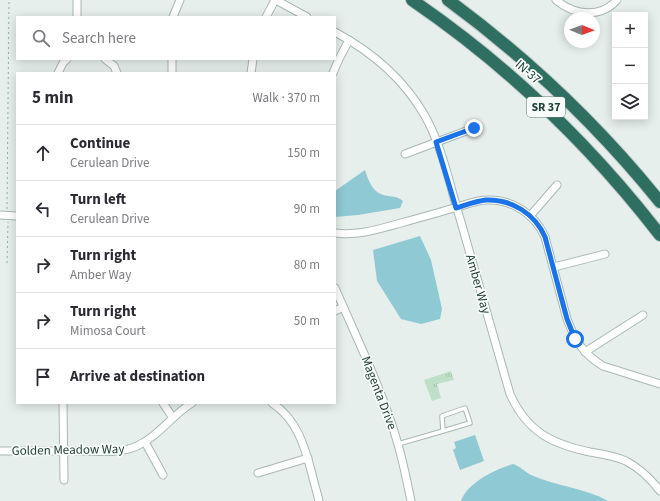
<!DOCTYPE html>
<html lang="en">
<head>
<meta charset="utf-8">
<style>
  :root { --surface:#fff; --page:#f2f2f3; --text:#2b2b33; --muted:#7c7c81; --line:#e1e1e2 }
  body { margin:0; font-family:"Source Sans 3",sans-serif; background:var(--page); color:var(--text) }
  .controls { position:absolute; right:12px; top:12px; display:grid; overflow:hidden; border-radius:0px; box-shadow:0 2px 10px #0003 }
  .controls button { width:36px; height:36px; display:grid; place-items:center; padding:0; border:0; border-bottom:1px solid var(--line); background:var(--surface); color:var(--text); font:20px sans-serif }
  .compass { position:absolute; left:564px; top:12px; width:36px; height:36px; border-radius:50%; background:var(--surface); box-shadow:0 2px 10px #0003; rotate:91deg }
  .stop { position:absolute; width:12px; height:12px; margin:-9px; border:3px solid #1a73e8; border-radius:50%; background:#fff }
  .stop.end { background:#1a73e8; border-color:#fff; box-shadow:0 1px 4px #0008 }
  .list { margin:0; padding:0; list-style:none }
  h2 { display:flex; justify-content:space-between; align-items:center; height:52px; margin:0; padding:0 16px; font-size:17px }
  h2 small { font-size:13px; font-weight:400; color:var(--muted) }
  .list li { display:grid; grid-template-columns:26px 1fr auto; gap:12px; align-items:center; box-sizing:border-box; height:56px; padding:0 16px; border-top:1px solid var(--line) }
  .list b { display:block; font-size:15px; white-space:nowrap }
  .list p { margin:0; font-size:13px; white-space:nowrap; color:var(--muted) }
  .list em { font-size:13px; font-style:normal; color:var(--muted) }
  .icon { flex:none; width:22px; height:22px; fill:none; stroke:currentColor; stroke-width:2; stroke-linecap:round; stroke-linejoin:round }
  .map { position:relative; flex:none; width:660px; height:501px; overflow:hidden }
  .search { position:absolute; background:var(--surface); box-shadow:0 2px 10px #0003; left:16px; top:16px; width:320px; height:44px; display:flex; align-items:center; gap:10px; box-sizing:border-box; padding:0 14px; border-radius:0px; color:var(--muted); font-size:15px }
  .panel { position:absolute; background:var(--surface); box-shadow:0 2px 10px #0003; left:16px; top:72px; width:320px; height:332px; border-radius:0px }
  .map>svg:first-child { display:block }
  .park { fill:url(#park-tufts) }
  .water { fill:#8ec9d4 }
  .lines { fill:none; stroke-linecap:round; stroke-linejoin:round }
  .lane-casing { stroke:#a8b8b2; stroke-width:5.5 }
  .street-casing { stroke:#a8b8b2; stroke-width:9 }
  .highway-casing { stroke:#c2cac8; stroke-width:14 }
  .path { stroke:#86b3a5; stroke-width:1; stroke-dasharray:2 3; stroke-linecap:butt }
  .lane { stroke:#fff; stroke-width:3.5 }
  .street { stroke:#fff; stroke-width:7 }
  .highway { stroke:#2f6f62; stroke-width:12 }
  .route { stroke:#1a73e8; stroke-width:5 }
  .labels { text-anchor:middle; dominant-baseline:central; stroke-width:3.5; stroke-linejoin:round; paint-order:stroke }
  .shield { fill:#f7fbf9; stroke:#637a73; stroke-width:1 }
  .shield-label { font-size:12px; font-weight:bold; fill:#24423a }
  .street-label { font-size:13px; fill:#24423a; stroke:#f7fbf9 }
</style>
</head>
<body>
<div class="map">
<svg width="660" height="501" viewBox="0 0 660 501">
  <defs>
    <pattern id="park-tufts" width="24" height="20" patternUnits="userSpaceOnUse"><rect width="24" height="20" fill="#bfe0c8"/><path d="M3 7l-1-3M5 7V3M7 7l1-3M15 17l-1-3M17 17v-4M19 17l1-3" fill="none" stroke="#a4c1ad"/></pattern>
  </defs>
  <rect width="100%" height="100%" fill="#e6efeb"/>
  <path class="park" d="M 451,371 L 454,380 L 437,384 L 441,398 L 432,401 L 424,380 Z"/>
  <g class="water">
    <path d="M 365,170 C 368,179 372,191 381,194 C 390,198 394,194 403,201 L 400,208 L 358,215 L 335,217 L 335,191 Z"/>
    <path d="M 420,236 L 431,260 L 442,309 L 440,319 L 421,324 L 401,319 L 377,281 L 373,250 Z"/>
    <path d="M 475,435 L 484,461 L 460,470 L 453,450 L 456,448 L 454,442 Z"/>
    <path d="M 513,464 C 520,466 525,472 531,475 C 556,486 585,488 608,501 L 461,501 C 467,483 495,469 513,464 Z"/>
  </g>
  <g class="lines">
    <defs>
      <path id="lane" d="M 398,444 L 443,431 L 442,416 L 465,408 L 470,423 L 443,431"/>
      <g id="street">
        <path d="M 77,0 L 77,17"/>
        <path d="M 276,0 L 307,17"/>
        <path d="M 556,0 C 574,15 600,19 617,0"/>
        <path d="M 173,17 L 180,0"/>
        <path d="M 266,17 L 275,0"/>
        <path d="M 335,32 C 372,52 404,79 425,116 C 443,148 450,187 461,222 C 477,280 494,337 510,394 C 527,432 552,444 590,452 C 602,454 615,456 626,461 C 639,468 651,479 660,491"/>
        <path d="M 105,59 L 114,66 L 117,73"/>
        <path d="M 58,73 L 63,63 L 67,59"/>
        <path d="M 172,73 L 172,59"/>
        <path d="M 251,73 L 253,59"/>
        <path d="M 333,73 L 339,59 L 349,40"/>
        <path d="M 405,154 L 474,128"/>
        <path d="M 0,215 L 17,216"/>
        <path d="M 530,216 L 557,185"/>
        <path d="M 335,233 C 358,236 379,229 401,223 C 419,218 437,213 454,208 C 465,205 476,200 487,200 C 512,199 535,214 545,237 L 567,319 C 575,340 583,354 603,366 L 660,384"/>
        <path d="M 554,267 L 605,254"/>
        <path d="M 335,288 C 357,339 382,389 397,441 C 403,461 407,481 411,501"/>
        <path d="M 335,311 L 343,307"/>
        <path d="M 585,352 L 643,315"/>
        <path d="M 63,403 L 64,480"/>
        <path d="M 163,403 L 173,418"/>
        <path d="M 272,403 C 297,419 305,447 312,474 C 314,483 317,492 319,501"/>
        <path d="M 145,442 L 163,475"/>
        <path d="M 0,451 C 27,451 53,451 80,451 C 98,451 120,454 137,446 C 159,436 172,415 192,403"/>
        <path d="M 258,473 L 308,458"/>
      </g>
      <g id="highway">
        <path d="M 412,0 C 507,65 589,143 660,235"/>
        <path d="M 448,0 C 527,58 598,125 660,202"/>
      </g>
    </defs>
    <use href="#lane" class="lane-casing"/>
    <use href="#street" class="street-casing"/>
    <use href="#highway" class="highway-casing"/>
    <g class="path">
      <path d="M 7,209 L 9,0"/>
      <path d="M 7,263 L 8,222"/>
    </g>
    <use href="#lane" class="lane"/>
    <use href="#street" class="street"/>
    <use href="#highway" class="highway"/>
  </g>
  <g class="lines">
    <path class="route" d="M 474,128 L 436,142 L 456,208 C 466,205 476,201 486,200 C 512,199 535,214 545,237 L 567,319 L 575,339"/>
  </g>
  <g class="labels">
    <rect class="shield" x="527" y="97" width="38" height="20" rx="3"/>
    <g class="shield-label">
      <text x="546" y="107">SR 37</text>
    </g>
    <g class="street-label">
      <text transform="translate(528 72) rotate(41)">IN-37</text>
      <text transform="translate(478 284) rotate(74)">Amber Way</text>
      <text transform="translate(379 393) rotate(69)">Magenta Drive</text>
      <text transform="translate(68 450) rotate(-1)">Golden Meadow Way</text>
    </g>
  </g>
</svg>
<div class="controls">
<button>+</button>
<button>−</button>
<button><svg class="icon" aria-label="layers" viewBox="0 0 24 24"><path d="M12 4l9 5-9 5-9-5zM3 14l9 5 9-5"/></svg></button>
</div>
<svg class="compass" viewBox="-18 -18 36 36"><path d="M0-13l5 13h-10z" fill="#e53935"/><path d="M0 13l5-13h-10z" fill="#7c7c81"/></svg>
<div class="stop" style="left:575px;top:339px"></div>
<div class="stop end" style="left:474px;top:128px"></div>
<div class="search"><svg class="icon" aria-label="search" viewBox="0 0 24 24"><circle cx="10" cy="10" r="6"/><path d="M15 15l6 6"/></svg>Search here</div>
<section class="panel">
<h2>5 min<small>Walk · 370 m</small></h2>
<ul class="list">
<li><svg class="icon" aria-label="ahead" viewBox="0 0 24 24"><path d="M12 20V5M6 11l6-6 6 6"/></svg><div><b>Continue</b><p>Cerulean Drive</p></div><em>150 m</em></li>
<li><svg class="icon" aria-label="left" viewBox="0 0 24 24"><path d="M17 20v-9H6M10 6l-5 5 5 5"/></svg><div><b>Turn left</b><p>Cerulean Drive</p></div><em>90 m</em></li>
<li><svg class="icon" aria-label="right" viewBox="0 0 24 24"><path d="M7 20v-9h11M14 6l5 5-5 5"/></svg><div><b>Turn right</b><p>Amber Way</p></div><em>80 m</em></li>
<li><svg class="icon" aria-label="right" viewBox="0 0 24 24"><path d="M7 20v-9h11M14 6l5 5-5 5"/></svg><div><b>Turn right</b><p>Mimosa Court</p></div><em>50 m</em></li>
<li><svg class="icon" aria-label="arrive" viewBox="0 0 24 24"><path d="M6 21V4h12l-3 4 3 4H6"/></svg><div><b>Arrive at destination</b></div></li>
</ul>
</section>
</div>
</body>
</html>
